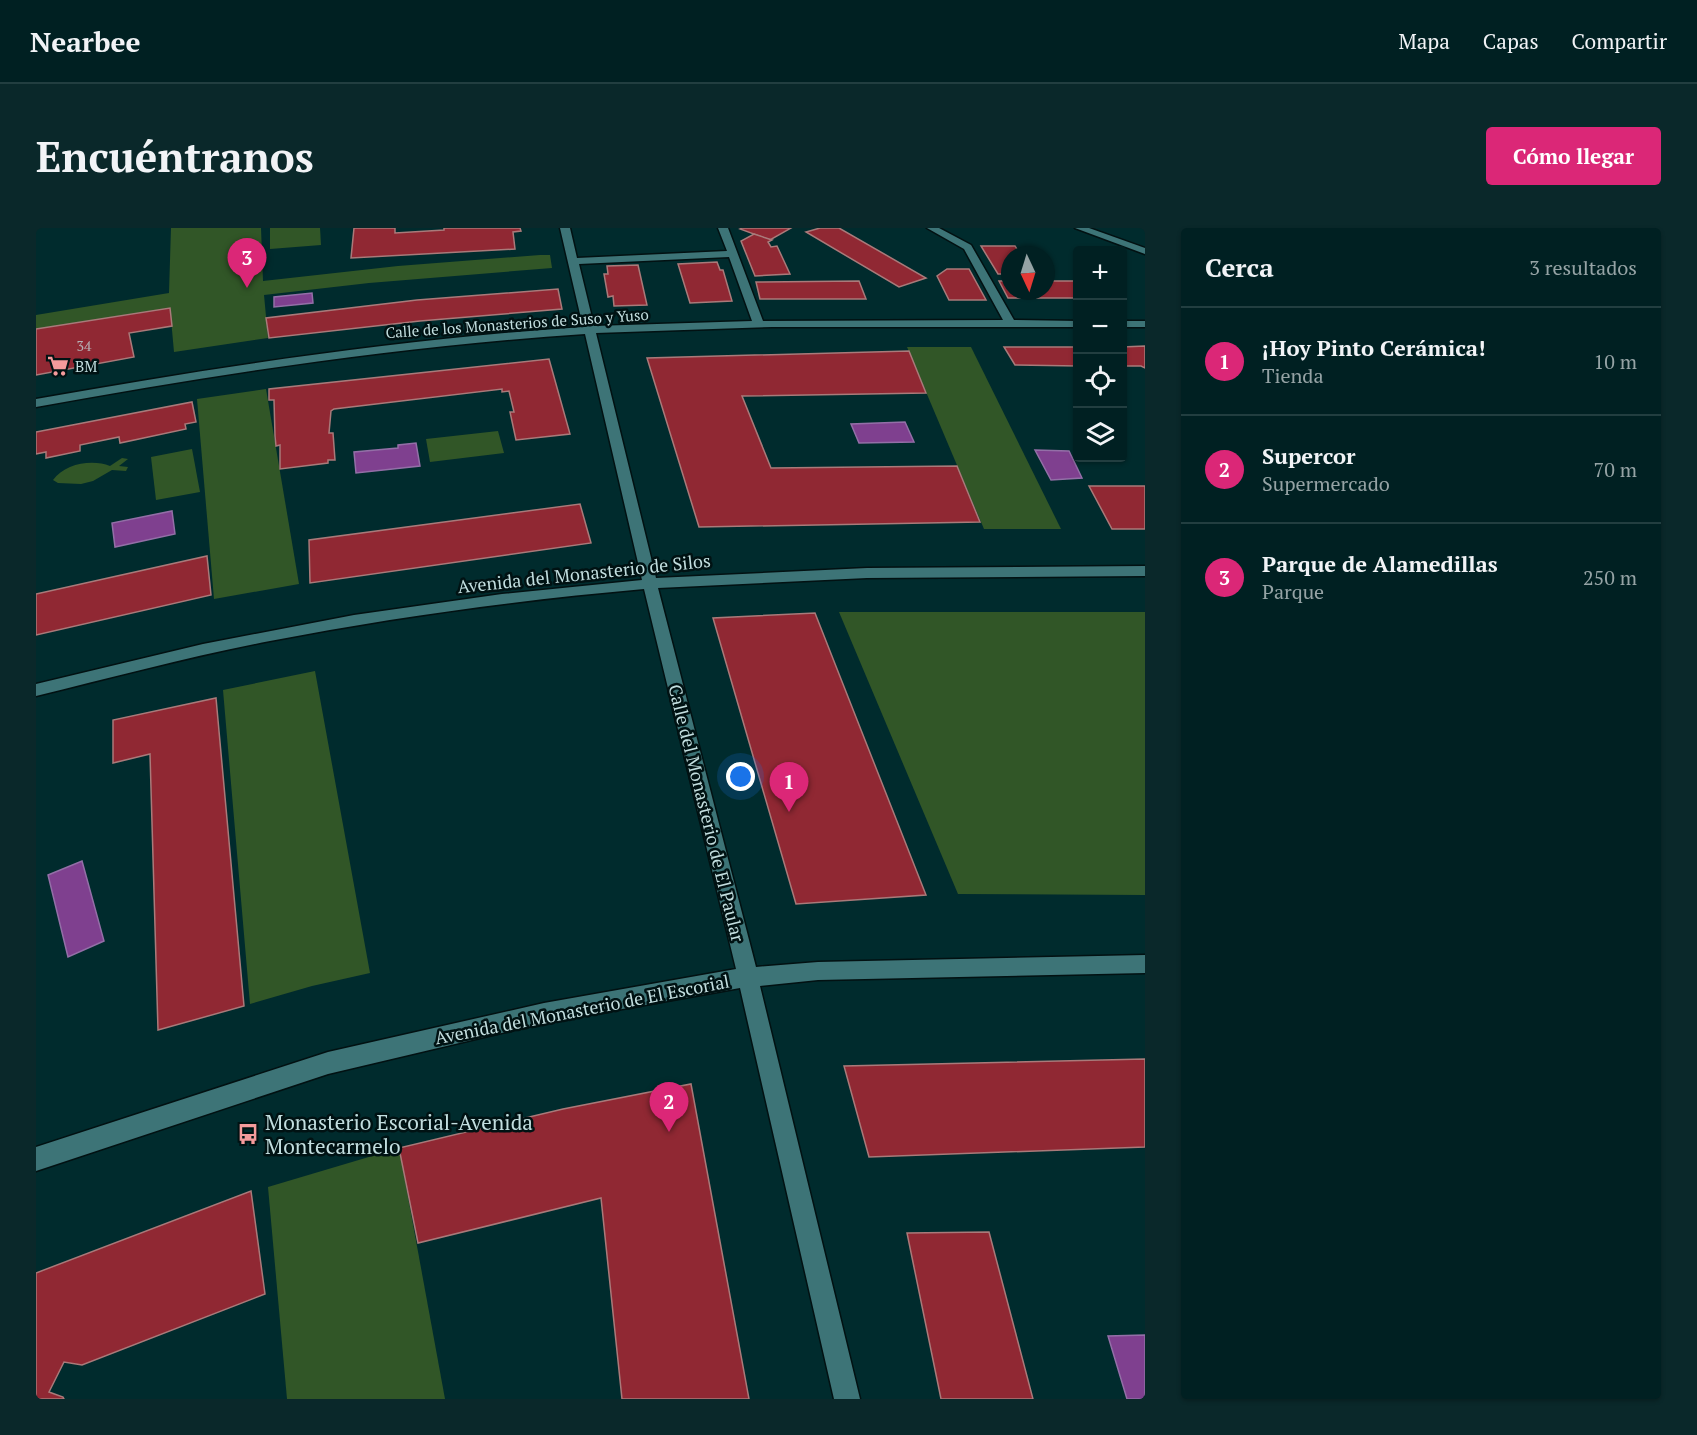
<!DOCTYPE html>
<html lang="es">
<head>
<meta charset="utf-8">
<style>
  :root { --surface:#002022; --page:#0a282a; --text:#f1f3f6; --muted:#95a3a5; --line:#223e40; --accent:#db2777 }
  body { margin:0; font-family:"PT Serif",serif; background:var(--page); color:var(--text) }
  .controls { position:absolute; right:18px; top:18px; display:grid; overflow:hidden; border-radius:6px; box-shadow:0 2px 4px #0004 }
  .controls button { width:54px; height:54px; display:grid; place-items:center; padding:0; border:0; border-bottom:2px solid var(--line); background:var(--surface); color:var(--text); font:30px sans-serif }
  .compass { position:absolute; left:965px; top:18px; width:54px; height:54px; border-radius:50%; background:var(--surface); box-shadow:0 2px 4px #0004; rotate:176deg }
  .you { position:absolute; left:705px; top:549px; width:21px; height:21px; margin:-15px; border:4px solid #fff; border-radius:50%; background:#1a73e8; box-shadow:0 0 0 9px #1a73e833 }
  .badge { display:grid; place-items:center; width:39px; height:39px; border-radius:50%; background:var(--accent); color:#fff; font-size:20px; font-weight:700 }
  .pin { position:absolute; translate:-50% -50px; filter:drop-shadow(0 2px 3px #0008) }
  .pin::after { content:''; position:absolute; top:32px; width:21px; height:18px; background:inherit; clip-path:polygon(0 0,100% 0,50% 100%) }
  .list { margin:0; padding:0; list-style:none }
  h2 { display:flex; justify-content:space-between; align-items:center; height:78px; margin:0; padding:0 24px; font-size:26px }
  h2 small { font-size:20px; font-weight:400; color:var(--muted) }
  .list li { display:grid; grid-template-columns:39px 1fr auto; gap:18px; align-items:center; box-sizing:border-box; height:108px; padding:0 24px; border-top:2px solid var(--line) }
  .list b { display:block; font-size:22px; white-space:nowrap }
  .list p { margin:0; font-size:20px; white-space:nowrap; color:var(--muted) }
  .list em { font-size:20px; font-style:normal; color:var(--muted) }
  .icon { flex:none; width:33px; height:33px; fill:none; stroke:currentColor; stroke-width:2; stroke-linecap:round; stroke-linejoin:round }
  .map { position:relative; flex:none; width:1109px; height:1171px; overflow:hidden; border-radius:6px }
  header { display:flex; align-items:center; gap:36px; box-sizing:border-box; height:84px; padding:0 30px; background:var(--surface); border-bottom:2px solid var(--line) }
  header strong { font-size:28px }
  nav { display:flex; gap:33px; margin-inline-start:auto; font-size:21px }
  .intro { display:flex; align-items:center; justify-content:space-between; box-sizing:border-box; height:144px; padding:0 36px }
  h1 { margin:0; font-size:42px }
  .button { padding:15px 27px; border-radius:6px; background:var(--accent); color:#fff; font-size:21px; font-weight:700 }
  main { display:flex; gap:36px; padding:0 36px }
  aside { flex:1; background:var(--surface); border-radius:6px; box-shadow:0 2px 4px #0004 }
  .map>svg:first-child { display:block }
  .green { fill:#315627 }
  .water { fill:#7f408f; stroke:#936fa7; stroke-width:1.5 }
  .building { fill:#902833; stroke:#a97a7a; stroke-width:1.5 }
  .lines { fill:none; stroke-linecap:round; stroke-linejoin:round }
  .minor-casing { stroke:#021112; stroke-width:3 }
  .minor { fill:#3d7477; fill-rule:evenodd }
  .labels { text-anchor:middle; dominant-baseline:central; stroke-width:5; stroke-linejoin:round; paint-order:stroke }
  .far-number-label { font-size:14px; fill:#b6b0b4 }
  .far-street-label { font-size:15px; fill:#c2dedf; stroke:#001213 }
  .far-poi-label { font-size:15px; fill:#c2dedf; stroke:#001213; text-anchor:start }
  .street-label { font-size:18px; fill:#c2dedf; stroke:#001213 }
  .near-poi-label { font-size:21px; fill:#c2dedf; stroke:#001213; text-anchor:start }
</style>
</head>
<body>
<header>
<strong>Nearbee</strong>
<nav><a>Mapa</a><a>Capas</a><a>Compartir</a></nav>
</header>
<div class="intro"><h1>Encuéntranos</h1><a class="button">Cómo llegar</a></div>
<main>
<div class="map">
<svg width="1109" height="1171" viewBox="0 0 1109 1171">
  <rect width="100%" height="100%" fill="#002b2d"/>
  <g class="green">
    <path d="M 135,0 L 225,0 L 227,53 L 362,38 L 504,27 L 514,27 L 516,40 L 333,55 L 228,67 L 232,110 L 138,124 L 134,80 L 0,101 L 0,87 L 133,65 Z"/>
    <path d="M 234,0 L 284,0 L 285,17 L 234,21 Z"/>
    <path d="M 871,119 L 935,119 L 1025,301 L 948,301 Z"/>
    <path d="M 230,161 L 263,356 L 178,371 L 161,171 Z"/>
    <path d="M 462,203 L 468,225 L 394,234 L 390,211 Z"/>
    <path d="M 156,221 L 164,264 L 120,272 L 115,229 Z"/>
    <path d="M 86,230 L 92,231 L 83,238 L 92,239 L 90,243 L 76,242 L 57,253 L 45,256 L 22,255 L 17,252 C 29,235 57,231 74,238 Z"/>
    <path d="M 803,384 L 1109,384 L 1109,667 L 922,666 Z"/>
    <path d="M 279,443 L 334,745 L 276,758 L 214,776 L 187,462 Z"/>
    <path d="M 363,920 L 409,1171 L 251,1171 L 232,959 Z"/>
  </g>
  <g class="water">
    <path d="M 276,65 L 277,75 L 238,79 L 238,69 Z"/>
    <path d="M 869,194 L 878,214 L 823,215 L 815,196 Z"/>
    <path d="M 380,215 L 384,238 L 320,245 L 318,224 L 362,220 L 362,217 Z"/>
    <path d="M 999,222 L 1033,223 L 1046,250 L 1015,252 Z"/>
    <path d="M 136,283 L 139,306 L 79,319 L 76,295 Z"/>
    <path d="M 46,633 L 68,713 L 32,729 L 12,647 Z"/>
    <path d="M 1109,1107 L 1109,1171 L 1091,1171 L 1072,1108 Z"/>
  </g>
  <g class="building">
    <path d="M 318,0 L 359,0 L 359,5 L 408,2 L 408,0 L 484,0 L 485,3 L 477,4 L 479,21 L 315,30 Z"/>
    <path d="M 706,0 L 755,0 L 734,12 L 704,1 Z"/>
    <path d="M 784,0 L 803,0 L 890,50 L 863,59 L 770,4 Z"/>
    <path d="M 718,6 L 736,12 L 732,14 L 735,19 L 741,18 L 754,46 L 719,48 L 705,13 Z"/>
    <path d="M 945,18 L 979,18 L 985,27 L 974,27 L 974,46 L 962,46 Z"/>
    <path d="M 681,34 L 684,42 L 687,42 L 696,73 L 654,75 L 642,36 Z"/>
    <path d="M 602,37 L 611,77 L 578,78 L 577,68 L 572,69 L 568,46 L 572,46 L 571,38 Z"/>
    <path d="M 911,41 L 933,41 L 950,72 L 913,72 L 901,48 Z"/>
    <path d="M 823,53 L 830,71 L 724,71 L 720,54 Z"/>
    <path d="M 963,53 L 974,53 L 974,63 L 1010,63 L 1010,53 L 1042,53 L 1042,70 L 972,70 Z"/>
    <path d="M 522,61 L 526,81 L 384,93 L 233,110 L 230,90 L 381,72 Z"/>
    <path d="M 134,80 L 136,98 L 93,105 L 98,129 L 0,147 L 0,101 Z"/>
    <path d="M 1109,118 L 1109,140 L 1105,138 L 1086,138 L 1086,119 Z"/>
    <path d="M 968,119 L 1042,119 L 1042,138 L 979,137 Z"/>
    <path d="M 873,123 L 890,165 L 706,168 L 735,240 L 921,238 L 944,294 L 663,299 L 611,130 Z"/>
    <path d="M 513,131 L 534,206 L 480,212 L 474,184 L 478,184 L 473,163 L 466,164 L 466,161 L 298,181 L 295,183 L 293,205 L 297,205 L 299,232 L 292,232 L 292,235 L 244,241 L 244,217 L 240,218 L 239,208 L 238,172 L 233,172 L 233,161 Z"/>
    <path d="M 156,174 L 160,194 L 149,196 L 150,201 L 84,215 L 83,209 L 44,217 L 44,223 L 10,230 L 10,224 L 0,226 L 0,204 Z"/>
    <path d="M 1053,258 L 1109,258 L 1109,301 L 1076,301 Z"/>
    <path d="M 544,276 L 555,315 L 274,355 L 273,312 Z"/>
    <path d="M 171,328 L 175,367 L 0,407 L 0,366 Z"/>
    <path d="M 779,385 L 890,667 L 760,676 L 677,390 Z"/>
    <path d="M 180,470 L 208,778 L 122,802 L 114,526 L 77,535 L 77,492 Z"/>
    <path d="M 1109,831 L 1109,919 L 833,929 L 808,838 Z"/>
    <path d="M 655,856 L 713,1171 L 586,1171 L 565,970 L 382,1015 L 363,920 L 527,881 Z"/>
    <path d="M 215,963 L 229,1066 L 46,1137 L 28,1134 L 13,1164 L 27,1169 L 28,1171 L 0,1171 L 0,1045 Z"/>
    <path d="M 953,1004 L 997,1171 L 905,1171 L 871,1005 Z"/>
  </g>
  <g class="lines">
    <defs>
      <g id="minor">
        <path d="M 524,0 L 534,0 L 541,30 L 691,23 L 682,0 L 692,0 L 727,93 L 967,92 L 928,21 L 891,0 L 903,0 L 935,17 L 978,92 L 1042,93 L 1042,99 L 736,99 L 560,105 L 620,350 L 831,340 L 1109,338 L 1109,348 L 831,350 L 622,360 L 720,739 L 782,734 L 1109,727 L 1109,745 L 782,752 L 724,758 L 824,1171 L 798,1171 L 704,760 L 508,795 L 292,846 L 0,943 L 0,919 L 292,824 L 508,775 L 700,741 L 608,361 C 483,372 358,389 234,413 C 156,428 78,449 0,468 L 0,456 L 167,416 L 318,387 L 466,366 L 606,352 L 549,106 C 364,118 182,146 0,179 L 0,171 C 182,139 363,111 547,99 ZM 693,29 L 716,93 L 558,98 L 543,36 Z"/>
        <path d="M 1039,0 L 1053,0 L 1109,20 L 1109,26 Z"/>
        <rect x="1086" y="93" width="23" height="6"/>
      </g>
    </defs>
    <use href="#minor" class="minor-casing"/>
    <use href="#minor" class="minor"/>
  </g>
  <defs>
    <symbol id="supermarket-bare" viewBox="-9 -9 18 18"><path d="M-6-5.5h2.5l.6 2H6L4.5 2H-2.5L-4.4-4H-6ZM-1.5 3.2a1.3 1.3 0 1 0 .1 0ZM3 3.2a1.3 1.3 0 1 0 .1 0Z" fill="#f59b9c" stroke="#001213" stroke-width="2.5" paint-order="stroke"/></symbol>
    <symbol id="bus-bare" viewBox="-9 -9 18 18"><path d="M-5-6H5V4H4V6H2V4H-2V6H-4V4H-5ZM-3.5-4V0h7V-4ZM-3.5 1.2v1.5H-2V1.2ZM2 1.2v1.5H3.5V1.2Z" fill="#f59b9c" stroke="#001213" stroke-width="2.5" paint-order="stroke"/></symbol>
  </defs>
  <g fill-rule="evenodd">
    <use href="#supermarket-bare" x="7" y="123" width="30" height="30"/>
    <use href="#bus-bare" x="197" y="891" width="30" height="30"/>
  </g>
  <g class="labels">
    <g class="far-number-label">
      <text x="48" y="117">34</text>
    </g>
    <g class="far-street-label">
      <text transform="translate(481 95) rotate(-4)">Calle de los Monasterios de Suso y Yuso</text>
    </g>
    <g class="far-poi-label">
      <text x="39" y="138">BM</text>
    </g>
    <g class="street-label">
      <text transform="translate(548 345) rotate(-6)">Avenida del Monasterio de Silos</text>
      <text transform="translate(671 585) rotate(76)">Calle del Monasterio de El Paular</text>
      <text transform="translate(546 781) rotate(-11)">Avenida del Monasterio de El Escorial</text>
    </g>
    <g class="near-poi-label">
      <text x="229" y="894">Monasterio Escorial-Avenida<tspan x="229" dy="24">Montecarmelo</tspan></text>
    </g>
  </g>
</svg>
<div class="controls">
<button>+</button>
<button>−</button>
<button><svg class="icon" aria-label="locate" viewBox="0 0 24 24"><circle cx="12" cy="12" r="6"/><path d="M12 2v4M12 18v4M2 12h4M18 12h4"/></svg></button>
<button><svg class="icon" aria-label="layers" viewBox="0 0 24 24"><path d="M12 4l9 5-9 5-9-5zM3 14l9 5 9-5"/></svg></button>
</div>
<svg class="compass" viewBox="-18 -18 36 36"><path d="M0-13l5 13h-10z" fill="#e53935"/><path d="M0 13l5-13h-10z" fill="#95a3a5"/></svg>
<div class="you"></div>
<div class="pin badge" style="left:753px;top:584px">1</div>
<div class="pin badge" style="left:633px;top:904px">2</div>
<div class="pin badge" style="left:211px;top:60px">3</div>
</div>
<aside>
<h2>Cerca<small>3 resultados</small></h2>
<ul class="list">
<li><span class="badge">1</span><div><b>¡Hoy Pinto Cerámica!</b><p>Tienda</p></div><em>10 m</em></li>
<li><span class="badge">2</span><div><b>Supercor</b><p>Supermercado</p></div><em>70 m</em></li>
<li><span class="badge">3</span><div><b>Parque de Alamedillas</b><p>Parque</p></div><em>250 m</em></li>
</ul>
</aside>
</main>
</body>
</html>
